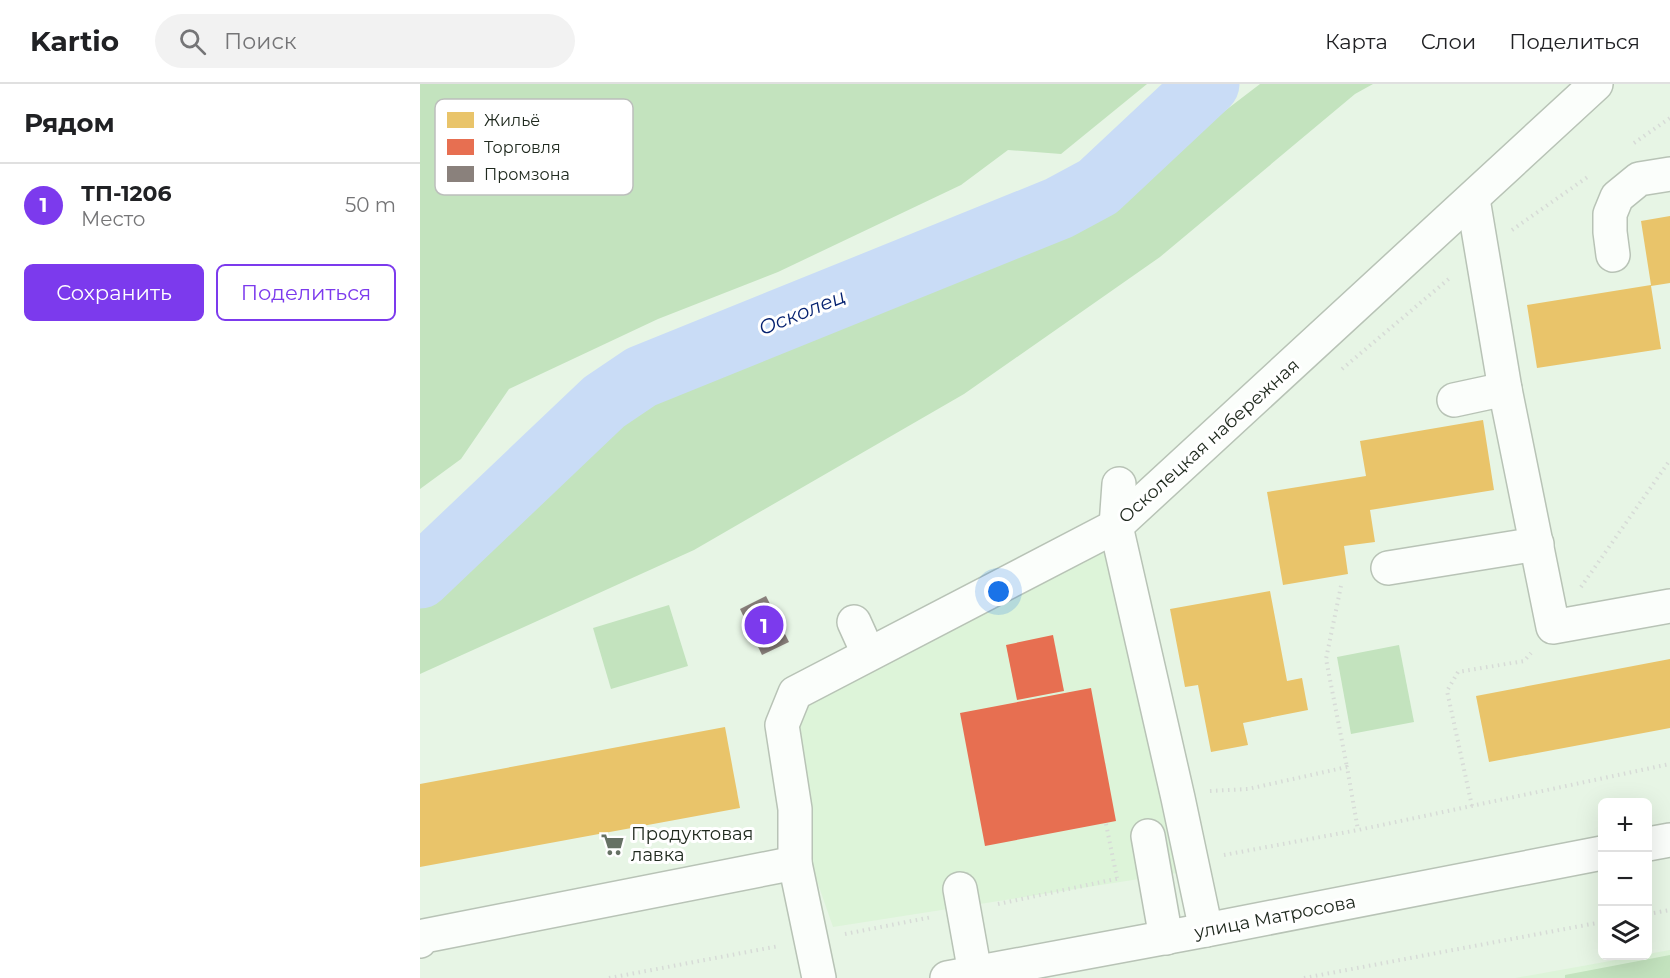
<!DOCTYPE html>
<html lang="ru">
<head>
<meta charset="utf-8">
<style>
  :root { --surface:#fff; --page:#f2f2f2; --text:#202124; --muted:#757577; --line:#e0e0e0; --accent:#7c3aed }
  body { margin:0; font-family:Montserrat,sans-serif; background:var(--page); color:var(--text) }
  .controls { position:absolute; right:18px; bottom:18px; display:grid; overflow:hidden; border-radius:9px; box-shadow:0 6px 24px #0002 }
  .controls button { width:54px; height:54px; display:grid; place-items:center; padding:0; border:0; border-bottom:2px solid var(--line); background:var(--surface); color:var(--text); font:30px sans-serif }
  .you { position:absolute; left:579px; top:508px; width:21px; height:21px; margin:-15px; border:4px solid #fff; border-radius:50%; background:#1a73e8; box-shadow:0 0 0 9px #1a73e833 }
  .badge { display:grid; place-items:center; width:39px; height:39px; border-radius:50%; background:var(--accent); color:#fff; font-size:20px; font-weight:700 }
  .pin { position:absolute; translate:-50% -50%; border:3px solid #fff; box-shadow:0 2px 6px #0006 }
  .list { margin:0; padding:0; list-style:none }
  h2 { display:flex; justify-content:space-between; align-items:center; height:78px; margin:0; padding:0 24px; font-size:26px }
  h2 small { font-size:20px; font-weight:400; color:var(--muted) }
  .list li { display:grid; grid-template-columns:39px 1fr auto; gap:18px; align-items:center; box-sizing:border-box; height:84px; padding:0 24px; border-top:2px solid var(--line) }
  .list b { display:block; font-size:22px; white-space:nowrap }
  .list p { margin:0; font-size:20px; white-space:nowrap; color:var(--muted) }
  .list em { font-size:20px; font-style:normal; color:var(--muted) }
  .actions { display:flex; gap:12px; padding:18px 24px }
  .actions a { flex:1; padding:14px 0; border:2px solid var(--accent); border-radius:9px; text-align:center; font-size:21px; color:var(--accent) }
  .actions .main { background:var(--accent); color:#fff }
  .icon { flex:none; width:33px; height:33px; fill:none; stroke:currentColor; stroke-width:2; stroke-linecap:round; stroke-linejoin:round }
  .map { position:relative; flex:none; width:1250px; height:894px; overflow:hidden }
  header { display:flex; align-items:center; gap:36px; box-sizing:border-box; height:84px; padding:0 30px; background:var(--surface); border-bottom:2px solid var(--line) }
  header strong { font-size:28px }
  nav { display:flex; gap:33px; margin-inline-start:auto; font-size:21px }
  .search { width:420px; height:54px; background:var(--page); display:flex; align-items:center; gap:15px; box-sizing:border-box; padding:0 21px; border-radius:33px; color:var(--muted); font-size:22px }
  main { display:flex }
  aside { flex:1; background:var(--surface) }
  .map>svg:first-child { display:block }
  .built { fill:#ddf4d9 }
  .green { fill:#c3e3be }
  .homes { fill:#e9c46a }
  .shops { fill:#e76f51 }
  .industry { fill:#8a817c }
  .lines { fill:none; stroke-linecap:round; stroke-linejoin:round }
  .river { stroke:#c9dcf6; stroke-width:63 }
  .minor-casing { stroke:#b8c3b6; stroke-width:36 }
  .major-casing { stroke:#b8c3b6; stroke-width:36 }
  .path { stroke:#d7dbd7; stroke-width:4; stroke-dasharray:1.5 4.5; stroke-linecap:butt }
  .minor { stroke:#fbfefb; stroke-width:33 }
  .major { stroke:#fbfefb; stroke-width:33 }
  .labels { text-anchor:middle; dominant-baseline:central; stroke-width:6; stroke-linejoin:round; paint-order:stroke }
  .street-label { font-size:18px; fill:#202a1f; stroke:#fff }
  .poi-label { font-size:18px; fill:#202a1f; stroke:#fff; text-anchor:start }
  .water-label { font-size:20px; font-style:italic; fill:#062270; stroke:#fff }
  .key { fill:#fff; stroke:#bcbfbc; stroke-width:1.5 }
  .key-label { font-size:16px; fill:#202a1f }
</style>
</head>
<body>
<header>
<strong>Kartio</strong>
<div class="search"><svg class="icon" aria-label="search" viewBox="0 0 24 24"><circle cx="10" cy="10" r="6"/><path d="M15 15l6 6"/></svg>Поиск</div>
<nav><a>Карта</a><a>Слои</a><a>Поделиться</a></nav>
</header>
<main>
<aside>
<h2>Рядом<small></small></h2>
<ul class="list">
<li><span class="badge">1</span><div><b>ТП-1206</b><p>Место</p></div><em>50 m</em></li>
</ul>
<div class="actions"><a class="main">Сохранить</a><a>Поделиться</a></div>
</aside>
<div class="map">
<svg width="1250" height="894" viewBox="0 0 1250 894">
  <rect width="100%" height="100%" fill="#e7f5e5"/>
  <g class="built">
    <path d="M 711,454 L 764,788 L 413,843 L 347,653 L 391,608 Z"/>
    <path d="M 1250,866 L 1250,894 L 1095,894 L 1218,872 L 1228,872 L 1228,870 Z"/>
  </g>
  <g class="green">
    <path d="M 0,0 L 727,0 L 641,70 L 588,66 L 541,101 L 358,188 L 238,235 L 89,305 L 41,375 L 0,405 Z"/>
    <path d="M 840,0 L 953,0 L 935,10 L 740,173 L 544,310 L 274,466 L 0,590 L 0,515 L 51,482 L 160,373 L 258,302 L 485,216 L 649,146 Z"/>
    <path d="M 249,521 L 268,582 L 191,605 L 173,544 Z"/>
    <path d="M 979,561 L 994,638 L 931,650 L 917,573 Z"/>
    <path d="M 1250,871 L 1250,894 L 1145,894 L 1145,891 Z"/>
  </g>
  <g class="homes">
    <path d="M 1250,132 L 1250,199 L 1231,202 L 1241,265 L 1117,284 L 1107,221 L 1231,201 L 1221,137 Z"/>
    <path d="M 1063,336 L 1074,406 L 950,426 L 955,458 L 924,462 L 928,490 L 863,501 L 847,408 L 946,392 L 940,357 Z"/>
    <path d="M 850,507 L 867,597 L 882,594 L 888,626 L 823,639 L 828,661 L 791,668 L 778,601 L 765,603 L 750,525 Z"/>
    <path d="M 1250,575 L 1250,644 L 1069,678 L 1056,612 Z"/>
    <path d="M 305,643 L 320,724 L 0,783 L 0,700 Z"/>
  </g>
  <g class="shops">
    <path d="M 633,551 L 644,607 L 597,616 L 586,561 Z"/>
    <path d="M 671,604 L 696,737 L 565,762 L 540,629 Z"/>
  </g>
  <path class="industry" d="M 346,512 L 369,558 L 342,571 L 320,525 Z"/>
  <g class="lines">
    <path class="river" d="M 0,493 L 184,318 L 221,293 L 639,124 L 678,103 L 788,0"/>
    <defs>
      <g id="minor">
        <path d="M 1053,115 L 1085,305 L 1133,543 L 1250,522"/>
        <path d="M 1193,171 L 1190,148 L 1190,130 L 1197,113 L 1219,95 L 1250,90"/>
        <path d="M 1034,316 L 1085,305"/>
        <path d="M 699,400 L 696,442 L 758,714 L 786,846"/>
        <path d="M 968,484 L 1117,460"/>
        <path d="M 434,538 L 448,569"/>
        <path d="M 728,752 L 746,854"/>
        <path d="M 540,805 L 555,889"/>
        <path d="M 0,857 L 4,852 L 375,779"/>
        <path d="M 399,894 L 375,779 L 375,725 L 362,641 L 375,609 L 696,442 L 1176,0"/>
      </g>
      <g id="major">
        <path d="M 1228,760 L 1250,756"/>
        <path d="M 527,894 L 786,846 L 1182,769"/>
      </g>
    </defs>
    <use href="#minor" class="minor-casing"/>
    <use href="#major" class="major-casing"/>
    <g class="path">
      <path d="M 1214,59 L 1250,34"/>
      <path d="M 1092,146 L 1169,92"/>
      <path d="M 922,285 L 1031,193"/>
      <path d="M 921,502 L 906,575 L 927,683"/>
      <path d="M 1161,503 L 1250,376"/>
      <path d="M 790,707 L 828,705 L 927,683 L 938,746"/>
      <path d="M 1052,722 L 1027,607 L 1038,588 L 1104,577 L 1111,569"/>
      <path d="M 686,740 L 697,794"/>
      <path d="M 804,771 L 938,746 L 1250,680"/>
      <path d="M 578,820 L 700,794"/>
      <path d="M 1228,830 L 1250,826"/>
      <path d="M 425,850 L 512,833"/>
      <path d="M 189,894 L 359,862"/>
      <path d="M 884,894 L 1182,838"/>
    </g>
    <use href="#minor" class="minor"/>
    <use href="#major" class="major"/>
  </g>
  <defs>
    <symbol id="supermarket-bare" viewBox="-9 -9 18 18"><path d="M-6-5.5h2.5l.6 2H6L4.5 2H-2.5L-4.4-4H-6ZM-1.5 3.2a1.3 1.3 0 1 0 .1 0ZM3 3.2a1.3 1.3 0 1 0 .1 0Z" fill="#667164" stroke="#fff" stroke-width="2.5" paint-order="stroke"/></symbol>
  </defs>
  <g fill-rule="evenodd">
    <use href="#supermarket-bare" x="176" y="744" width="33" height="33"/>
  </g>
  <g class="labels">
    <g class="street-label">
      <text transform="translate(789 357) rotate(-42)">Осколецкая набережная</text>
      <text transform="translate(855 833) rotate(-11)">улица Матросова</text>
    </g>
    <g class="poi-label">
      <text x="211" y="750">Продуктовая<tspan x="211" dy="21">лавка</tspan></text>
    </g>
    <g class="water-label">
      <text transform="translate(382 228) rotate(-22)">Осколец</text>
    </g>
  </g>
  <rect x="15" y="15" width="198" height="96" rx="9" class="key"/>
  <rect x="27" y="28" width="27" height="16" fill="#e9c46a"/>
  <rect x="27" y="55" width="27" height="16" fill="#e76f51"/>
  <rect x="27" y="82" width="27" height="16" fill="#8a817c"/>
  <g class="key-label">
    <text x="64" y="42">Жильё</text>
    <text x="64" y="69">Торговля</text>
    <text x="64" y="96">Промзона</text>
  </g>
</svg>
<div class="controls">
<button>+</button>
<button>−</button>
<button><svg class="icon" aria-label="layers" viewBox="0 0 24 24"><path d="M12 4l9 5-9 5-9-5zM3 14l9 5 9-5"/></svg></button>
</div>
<div class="you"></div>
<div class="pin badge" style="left:344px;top:541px">1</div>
</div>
</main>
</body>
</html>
